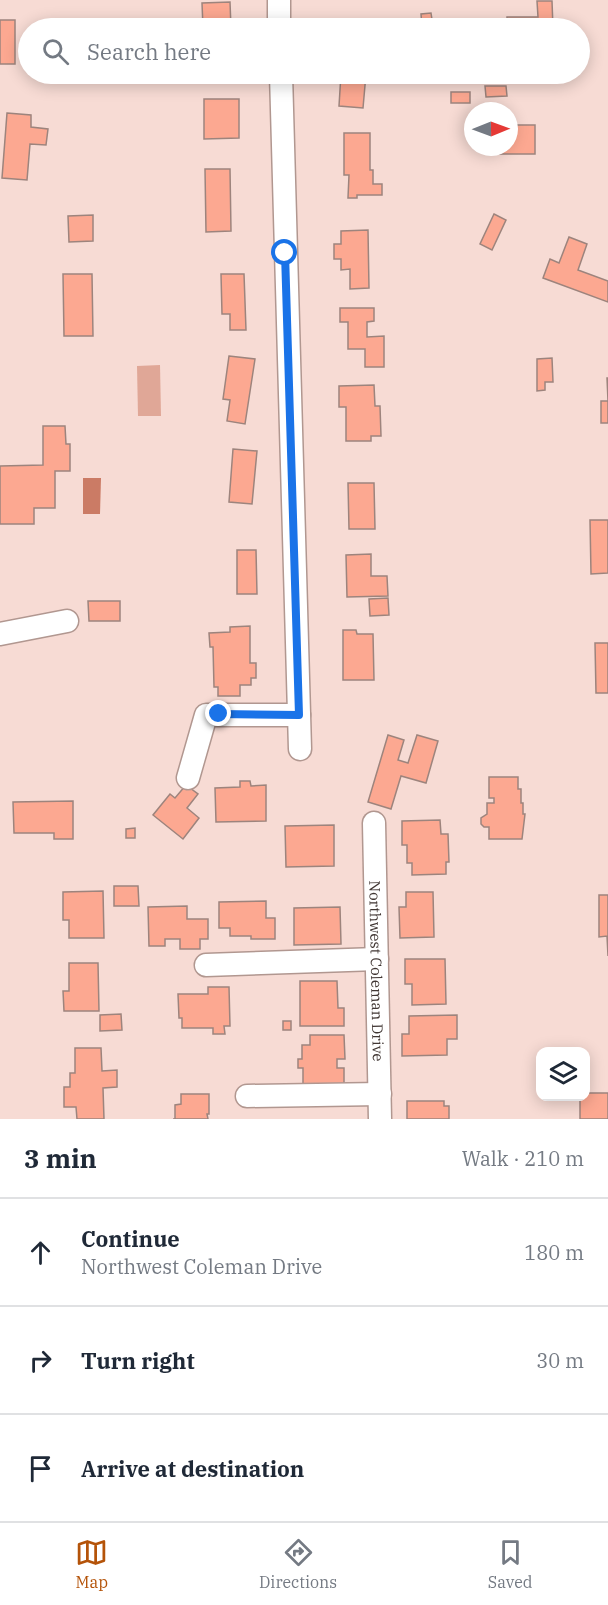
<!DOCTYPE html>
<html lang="en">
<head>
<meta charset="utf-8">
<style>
  :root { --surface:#fff; --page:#f6f6f7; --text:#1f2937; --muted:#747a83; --line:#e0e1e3; --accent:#b45309 }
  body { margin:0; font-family:"IBM Plex Serif",serif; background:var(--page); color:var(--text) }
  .controls { position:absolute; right:18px; bottom:18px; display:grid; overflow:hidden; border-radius:12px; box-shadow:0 3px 15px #0003 }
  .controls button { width:54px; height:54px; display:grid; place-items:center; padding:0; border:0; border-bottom:2px solid var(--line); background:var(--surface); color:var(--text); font:30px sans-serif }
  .compass { position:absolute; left:464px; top:102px; width:54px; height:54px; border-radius:50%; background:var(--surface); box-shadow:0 3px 15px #0003; rotate:89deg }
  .stop { position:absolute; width:18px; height:18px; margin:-14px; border:4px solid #1a73e8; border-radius:50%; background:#fff }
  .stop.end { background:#1a73e8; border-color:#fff; box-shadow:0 2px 6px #0008 }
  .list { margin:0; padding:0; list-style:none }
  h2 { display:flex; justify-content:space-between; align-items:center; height:78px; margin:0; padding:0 24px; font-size:26px }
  h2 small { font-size:20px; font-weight:400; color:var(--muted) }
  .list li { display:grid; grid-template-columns:39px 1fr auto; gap:18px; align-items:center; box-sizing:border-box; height:108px; padding:0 24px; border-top:2px solid var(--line) }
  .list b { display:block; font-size:22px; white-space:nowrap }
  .list p { margin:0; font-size:20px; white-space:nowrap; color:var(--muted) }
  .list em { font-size:20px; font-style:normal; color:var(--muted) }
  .icon { flex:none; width:33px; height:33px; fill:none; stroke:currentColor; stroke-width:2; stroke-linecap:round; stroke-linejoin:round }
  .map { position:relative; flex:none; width:608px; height:1119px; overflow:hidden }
  .search { position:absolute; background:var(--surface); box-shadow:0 3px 15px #0003; left:18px; right:18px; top:18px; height:66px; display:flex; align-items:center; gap:15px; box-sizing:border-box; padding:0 21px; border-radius:33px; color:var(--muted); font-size:22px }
  .sheet { height:402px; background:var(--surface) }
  nav { display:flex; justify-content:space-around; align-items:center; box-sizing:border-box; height:84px; border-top:2px solid var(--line); background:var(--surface); font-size:16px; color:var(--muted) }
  nav a { display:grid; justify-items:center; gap:3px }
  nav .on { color:var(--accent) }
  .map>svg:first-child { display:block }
  .garden { fill:#e0a797 }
  .water { fill:#cb7b65 }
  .building { fill:#fca891; stroke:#9d847d; stroke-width:1.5 }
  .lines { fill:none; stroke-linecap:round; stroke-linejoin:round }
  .minor-casing { stroke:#b19790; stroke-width:25 }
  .minor { stroke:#fff; stroke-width:22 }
  .route { stroke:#1a73e8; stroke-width:8 }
  .labels { text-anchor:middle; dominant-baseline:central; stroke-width:4.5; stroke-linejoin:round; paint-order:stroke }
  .street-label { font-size:15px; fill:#403633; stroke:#fff }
</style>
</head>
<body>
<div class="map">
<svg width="608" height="1119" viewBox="0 0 608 1119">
  <rect width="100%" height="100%" fill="#f7dbd4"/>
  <path class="garden" d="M 160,365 L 161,416 L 138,416 L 137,366 Z"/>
  <path class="water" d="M 83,478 L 101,478 L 100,514 L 83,514 Z"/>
  <g class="building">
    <path d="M 537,1 L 552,1 L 553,28 L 518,28 L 518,25 L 507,25 L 507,17 L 538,17 Z"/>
    <path d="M 230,2 L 231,28 L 203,28 L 202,3 Z"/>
    <path d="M 431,13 L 433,26 L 422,27 L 421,14 Z"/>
    <rect x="0" y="20" width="15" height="44"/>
    <path d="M 341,74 L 366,74 L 363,108 L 339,106 Z"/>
    <path d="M 485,86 L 506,86 L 507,96 L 486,97 Z"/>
    <rect x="451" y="92" width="19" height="11"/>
    <path d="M 204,99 L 239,99 L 239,138 L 204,139 Z"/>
    <path d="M 7,113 L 31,115 L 31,127 L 48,129 L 46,145 L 30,144 L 27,180 L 2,178 Z"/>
    <path d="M 509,125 L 535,125 L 535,154 L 500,154 L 500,148 L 486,148 L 509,147 Z"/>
    <path d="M 344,133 L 370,133 L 370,170 L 373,170 L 373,184 L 382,184 L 382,195 L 357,195 L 357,198 L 348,198 L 349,175 L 344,175 Z"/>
    <path d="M 205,169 L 230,169 L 231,231 L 206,232 Z"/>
    <path d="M 494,214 L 506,220 L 492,250 L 480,244 Z"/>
    <path d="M 93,215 L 93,241 L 69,242 L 68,216 Z"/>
    <path d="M 368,230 L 369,288 L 350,289 L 350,269 L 341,270 L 341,259 L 334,259 L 334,244 L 341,244 L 341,231 Z"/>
    <path d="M 569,237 L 587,244 L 578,270 L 608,281 L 608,302 L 543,278 L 550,259 L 559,263 Z"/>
    <path d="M 63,274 L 92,274 L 93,336 L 64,336 Z"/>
    <path d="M 221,274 L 244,274 L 246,330 L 230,330 L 230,314 L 222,314 Z"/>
    <path d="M 340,308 L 374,308 L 374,321 L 367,322 L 367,337 L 384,336 L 384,367 L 365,367 L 365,349 L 348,349 L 348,322 L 340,322 Z"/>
    <path d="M 229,356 L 255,359 L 245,424 L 227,421 L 230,400 L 223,399 Z"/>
    <path d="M 552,358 L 553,382 L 545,382 L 545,390 L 537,391 L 537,359 Z"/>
    <path d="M 607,378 L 608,378 L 608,423 L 601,423 L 601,401 L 608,401 Z"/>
    <path d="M 374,385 L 375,406 L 380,406 L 381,436 L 371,436 L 371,441 L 346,441 L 346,407 L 339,407 L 339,386 Z"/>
    <path d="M 43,426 L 65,426 L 66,444 L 70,444 L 70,471 L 55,471 L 55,508 L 34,508 L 34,524 L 0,524 L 0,466 L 43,465 Z"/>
    <path d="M 233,449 L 257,451 L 252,504 L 229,502 Z"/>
    <path d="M 348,483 L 374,483 L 375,529 L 349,529 Z"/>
    <path d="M 590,520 L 608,520 L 608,573 L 591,574 Z"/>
    <path d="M 237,550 L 256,550 L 257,594 L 237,594 Z"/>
    <path d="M 371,554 L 371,576 L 387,576 L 388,596 L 347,597 L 346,555 Z"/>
    <path d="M 388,598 L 389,615 L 370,616 L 369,599 Z"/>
    <path d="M 88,601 L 120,601 L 120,621 L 89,621 Z"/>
    <path d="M 250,626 L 250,663 L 256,663 L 256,678 L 251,678 L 251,685 L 240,685 L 240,696 L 218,696 L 218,687 L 214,687 L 213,647 L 210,647 L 209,633 L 230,632 L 230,627 Z"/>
    <path d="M 343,630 L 356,630 L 357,634 L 373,634 L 374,680 L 343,680 Z"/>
    <path d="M 595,643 L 608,643 L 608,693 L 596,693 Z"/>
    <path d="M 388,735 L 404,740 L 398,760 L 408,763 L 417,735 L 438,741 L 426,783 L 401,776 L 391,809 L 368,802 Z"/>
    <path d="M 489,777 L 518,777 L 518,789 L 521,789 L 521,803 L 523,803 L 523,814 L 525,814 L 522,839 L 489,839 L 489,827 L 484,827 L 481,824 L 481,818 L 487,814 L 487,803 L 494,803 L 494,798 L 489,798 Z"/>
    <path d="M 240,781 L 250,781 L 251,786 L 266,785 L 266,821 L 216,822 L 215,788 L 240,787 Z"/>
    <path d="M 186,785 L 198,794 L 187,808 L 199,818 L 183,839 L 153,815 L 170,794 L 175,798 Z"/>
    <path d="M 73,801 L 73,839 L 54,839 L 54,833 L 14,833 L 13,802 Z"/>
    <path d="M 440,820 L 441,834 L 448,834 L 449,862 L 446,862 L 446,874 L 412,875 L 412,863 L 407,863 L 407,845 L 402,845 L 402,821 Z"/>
    <path d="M 334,825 L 334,866 L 286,867 L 285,826 Z"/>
    <path d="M 135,828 L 135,838 L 126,838 L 126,829 Z"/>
    <path d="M 114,886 L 138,886 L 139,906 L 114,906 Z"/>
    <path d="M 103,891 L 104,938 L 69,938 L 69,920 L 63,920 L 63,892 Z"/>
    <path d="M 406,892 L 433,892 L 434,937 L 400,938 L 399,907 L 406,907 Z"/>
    <path d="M 599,895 L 608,895 L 608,956 L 607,936 L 599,937 Z"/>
    <path d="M 266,901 L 266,918 L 275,918 L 275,939 L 251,939 L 251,936 L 230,936 L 230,928 L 219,928 L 219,902 Z"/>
    <path d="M 187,906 L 187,919 L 208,919 L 208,939 L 200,939 L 200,949 L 180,949 L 180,939 L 165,939 L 165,946 L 149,946 L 148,907 Z"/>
    <path d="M 340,907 L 341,944 L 294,945 L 294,908 Z"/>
    <path d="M 405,959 L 445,959 L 446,1004 L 412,1005 L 412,984 L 405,984 Z"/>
    <path d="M 69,963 L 98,963 L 99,1011 L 64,1011 L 63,991 L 69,991 Z"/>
    <path d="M 300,981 L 337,981 L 338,1008 L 344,1008 L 344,1026 L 300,1026 Z"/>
    <path d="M 208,987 L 229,987 L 230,1026 L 224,1026 L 225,1034 L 213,1034 L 213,1028 L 182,1028 L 182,1018 L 179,1018 L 178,994 L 208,994 Z"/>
    <path d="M 121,1014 L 122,1030 L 100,1031 L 100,1015 Z"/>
    <path d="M 457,1015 L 457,1039 L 447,1039 L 447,1055 L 402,1056 L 402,1034 L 409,1034 L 409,1016 Z"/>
    <rect x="283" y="1021" width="8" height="9"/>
    <path d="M 310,1035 L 344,1035 L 345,1059 L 337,1059 L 337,1068 L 344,1068 L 344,1086 L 303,1087 L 303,1068 L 298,1068 L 298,1059 L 302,1059 L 302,1045 L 310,1045 Z"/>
    <path d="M 75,1048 L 101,1048 L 102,1071 L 117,1070 L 117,1087 L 103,1088 L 104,1119 L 77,1119 L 76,1107 L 64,1107 L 64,1087 L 70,1087 L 70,1073 L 75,1073 Z"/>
    <path d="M 586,1093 L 608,1093 L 608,1119 L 580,1119 L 580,1096 L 586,1096 Z"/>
    <path d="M 181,1094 L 209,1094 L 209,1114 L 207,1114 L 208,1119 L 173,1119 L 175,1119 L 175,1105 L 181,1104 Z"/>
    <path d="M 407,1101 L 444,1101 L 444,1106 L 449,1106 L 449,1119 L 407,1119 Z"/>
  </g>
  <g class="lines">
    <defs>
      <g id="minor">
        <path d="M 279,0 L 279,28"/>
        <path d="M 281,74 L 300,749"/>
        <path d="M 0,634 L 67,621"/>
        <path d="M 188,778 L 206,715 L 299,715"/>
        <path id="s1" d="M 374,823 L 380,1119"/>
        <path d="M 206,965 L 377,959"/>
        <path d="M 247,1096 L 380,1094"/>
      </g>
    </defs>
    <use href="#minor" class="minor-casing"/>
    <use href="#minor" class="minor"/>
  </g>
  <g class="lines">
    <path class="route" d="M 219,714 L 299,715 L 285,253"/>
  </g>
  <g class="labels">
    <g class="street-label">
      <text stroke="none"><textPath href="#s1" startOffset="148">Northwest Coleman Drive</textPath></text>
    </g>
  </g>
</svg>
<div class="controls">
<button><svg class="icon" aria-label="layers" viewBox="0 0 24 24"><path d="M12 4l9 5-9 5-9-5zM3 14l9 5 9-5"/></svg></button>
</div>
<svg class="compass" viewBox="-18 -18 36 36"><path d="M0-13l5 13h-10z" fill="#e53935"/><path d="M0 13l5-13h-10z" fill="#747a83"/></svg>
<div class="stop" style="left:285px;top:253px"></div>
<div class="stop end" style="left:219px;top:714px"></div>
<div class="search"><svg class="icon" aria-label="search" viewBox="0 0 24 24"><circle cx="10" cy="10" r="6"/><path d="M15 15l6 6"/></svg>Search here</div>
</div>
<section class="sheet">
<h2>3 min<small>Walk · 210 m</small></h2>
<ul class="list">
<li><svg class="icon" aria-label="ahead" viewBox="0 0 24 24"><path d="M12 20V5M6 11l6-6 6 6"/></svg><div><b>Continue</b><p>Northwest Coleman Drive</p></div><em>180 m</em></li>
<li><svg class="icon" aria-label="right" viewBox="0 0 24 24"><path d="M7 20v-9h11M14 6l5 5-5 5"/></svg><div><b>Turn right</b></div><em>30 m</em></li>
<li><svg class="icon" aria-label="arrive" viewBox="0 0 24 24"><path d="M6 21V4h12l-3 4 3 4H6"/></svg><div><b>Arrive at destination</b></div></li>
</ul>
</section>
<nav>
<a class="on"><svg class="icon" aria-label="map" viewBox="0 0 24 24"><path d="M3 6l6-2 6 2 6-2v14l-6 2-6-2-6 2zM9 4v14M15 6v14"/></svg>Map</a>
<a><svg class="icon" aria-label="directions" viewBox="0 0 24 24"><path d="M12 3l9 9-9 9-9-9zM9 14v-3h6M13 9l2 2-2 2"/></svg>Directions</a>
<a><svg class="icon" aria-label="saved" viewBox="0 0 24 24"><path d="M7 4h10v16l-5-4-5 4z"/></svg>Saved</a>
</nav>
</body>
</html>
